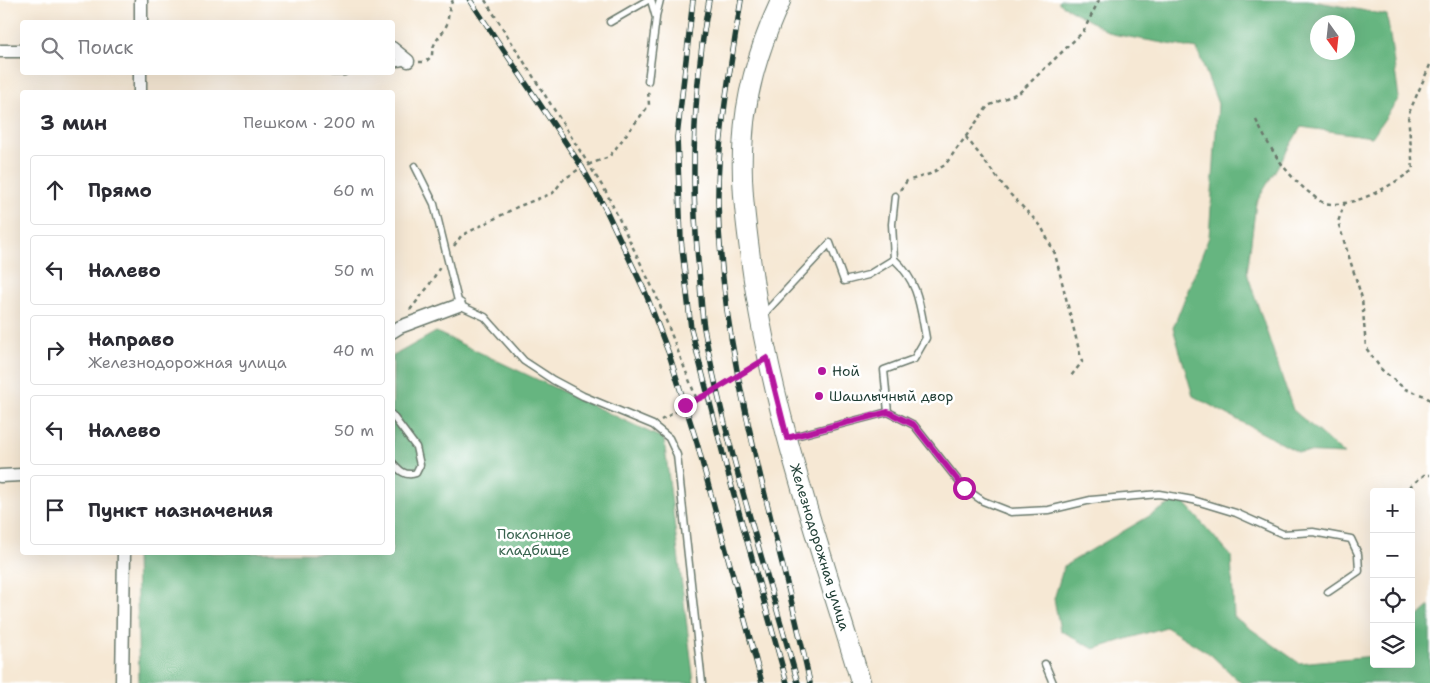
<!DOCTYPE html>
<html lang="ru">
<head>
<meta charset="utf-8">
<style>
  :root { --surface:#fff; --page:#f7f7f7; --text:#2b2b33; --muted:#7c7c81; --line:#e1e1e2 }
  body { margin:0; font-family:"Shantell Sans",sans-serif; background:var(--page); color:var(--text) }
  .controls { position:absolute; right:15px; bottom:15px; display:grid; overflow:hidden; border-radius:5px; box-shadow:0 5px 20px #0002 }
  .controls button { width:45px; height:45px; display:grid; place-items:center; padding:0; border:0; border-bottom:1px solid var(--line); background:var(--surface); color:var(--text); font:25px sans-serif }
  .compass { position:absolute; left:1310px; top:15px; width:45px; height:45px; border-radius:50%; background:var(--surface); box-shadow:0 5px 20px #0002; rotate:165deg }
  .stop { position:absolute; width:15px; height:15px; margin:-11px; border:4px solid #b5179e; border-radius:50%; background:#fff }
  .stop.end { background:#b5179e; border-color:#fff; box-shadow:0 1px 5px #0008 }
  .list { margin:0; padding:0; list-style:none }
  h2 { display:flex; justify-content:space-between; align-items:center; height:65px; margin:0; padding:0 20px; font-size:21px }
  h2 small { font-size:16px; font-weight:400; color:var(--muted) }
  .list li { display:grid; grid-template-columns:32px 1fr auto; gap:15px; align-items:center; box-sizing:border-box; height:70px; margin:0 10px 10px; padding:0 10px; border:1px solid var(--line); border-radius:5px }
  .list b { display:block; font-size:19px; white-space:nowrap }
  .list p { margin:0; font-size:16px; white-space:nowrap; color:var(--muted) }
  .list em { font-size:16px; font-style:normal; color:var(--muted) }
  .icon { flex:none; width:28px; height:28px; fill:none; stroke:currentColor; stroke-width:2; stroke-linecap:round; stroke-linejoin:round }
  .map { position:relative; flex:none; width:1430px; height:683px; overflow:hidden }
  .search { position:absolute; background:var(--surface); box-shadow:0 5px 20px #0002; left:20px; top:20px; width:375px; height:55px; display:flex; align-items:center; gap:12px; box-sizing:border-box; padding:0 18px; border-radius:5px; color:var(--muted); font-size:19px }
  .panel { position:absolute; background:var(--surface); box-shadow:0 5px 20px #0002; left:20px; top:90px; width:375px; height:465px; border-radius:5px }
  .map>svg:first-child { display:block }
  .forest { fill:#66b580; stroke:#42795a; fill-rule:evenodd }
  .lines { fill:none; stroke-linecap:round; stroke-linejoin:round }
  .lane-casing { stroke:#6a796c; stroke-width:9 }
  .street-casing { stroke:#6a796c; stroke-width:15 }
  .secondary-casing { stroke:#6a796c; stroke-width:21 }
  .path { stroke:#6a796c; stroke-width:2.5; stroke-dasharray:4 4; stroke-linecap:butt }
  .lane { stroke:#fff; stroke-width:6 }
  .street { stroke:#fff; stroke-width:12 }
  .secondary { stroke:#fff; stroke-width:19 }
  .rail-casing { stroke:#1f3d34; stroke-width:5.5 }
  .rail { stroke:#fff; stroke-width:4; stroke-dasharray:11; stroke-linecap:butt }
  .route { stroke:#b5179e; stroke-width:6 }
  .poi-dot { fill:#b5179e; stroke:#fff; stroke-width:2 }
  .labels { text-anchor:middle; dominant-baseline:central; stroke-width:5; stroke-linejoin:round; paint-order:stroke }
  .poi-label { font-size:14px; fill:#1f3d34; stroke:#fff; text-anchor:start }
  .park-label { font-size:14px; fill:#37624d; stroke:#fff }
  .street-label { font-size:14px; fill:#1f3d34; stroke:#fff }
</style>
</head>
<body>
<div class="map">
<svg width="1430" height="683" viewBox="0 0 1430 683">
  <rect width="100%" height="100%" fill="#fff"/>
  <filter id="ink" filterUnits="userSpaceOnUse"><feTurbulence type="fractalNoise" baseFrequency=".02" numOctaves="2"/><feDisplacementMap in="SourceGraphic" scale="10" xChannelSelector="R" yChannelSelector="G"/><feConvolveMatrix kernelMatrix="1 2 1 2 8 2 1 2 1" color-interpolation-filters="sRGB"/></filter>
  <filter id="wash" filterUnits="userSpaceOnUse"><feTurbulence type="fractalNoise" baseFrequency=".0096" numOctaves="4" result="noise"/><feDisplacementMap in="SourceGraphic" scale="20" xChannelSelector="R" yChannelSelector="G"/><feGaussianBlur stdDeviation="1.12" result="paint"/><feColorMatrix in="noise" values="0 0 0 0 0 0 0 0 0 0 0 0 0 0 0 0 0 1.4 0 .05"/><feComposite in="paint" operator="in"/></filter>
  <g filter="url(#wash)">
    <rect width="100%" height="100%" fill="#f6e8d4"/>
    <g class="forest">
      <path d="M 1059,0 L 1308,0 L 1387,15 L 1399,98 L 1372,137 L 1301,127 L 1256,203 L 1247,273 L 1293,410 L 1344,454 L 1298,452 L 1193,396 L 1173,328 L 1209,237 L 1218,104 L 1197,49 L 1112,34 L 1059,3 ZM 1318,22 L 1348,22 L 1348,52 L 1318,52 Z"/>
      <path d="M 436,332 L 664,439 L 694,683 L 139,683 L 136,553 L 392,552 L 393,356 Z"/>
      <path d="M 1180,498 L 1231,556 L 1234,617 L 1299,663 L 1374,656 L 1374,664 L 1411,664 L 1411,623 L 1430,606 L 1430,683 L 1241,683 L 1210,654 L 1166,627 L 1094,649 L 1060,630 L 1054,599 L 1064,566 Z"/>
    </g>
  </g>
  <g filter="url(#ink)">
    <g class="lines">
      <defs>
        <g id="lane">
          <path d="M 656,16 L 660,0"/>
          <path d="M 610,22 L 648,0"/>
          <path d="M 392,64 L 408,61"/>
          <path d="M 332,72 L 344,72"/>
          <path d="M 648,81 L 656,18 L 651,0"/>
          <path d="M 415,166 L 434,204 L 459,305 L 485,317 L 524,361 L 553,380 L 583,396 L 653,425 L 669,438 L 677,455 L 702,683"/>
          <path d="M 763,315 L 830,243 L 844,281 L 868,275 L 894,259"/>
          <path d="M 888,412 L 884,370 L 914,359 L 926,338 C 920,307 919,282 894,259 L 892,224 L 895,196"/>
          <path d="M 392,415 L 416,447 L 420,465 L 416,473 C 405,477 399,470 392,462"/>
          <path d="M 788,438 L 888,412 L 914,425 L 964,488 L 983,501 L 1011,512 L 1049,510 L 1091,500 L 1159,494 L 1193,500 L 1236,513 L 1283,534 L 1313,532 L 1351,539 L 1358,554 L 1359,571 L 1328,592"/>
          <path d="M 1045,664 L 1053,683"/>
        </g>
        <g id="street">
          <path d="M 141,22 L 141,0"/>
          <path d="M 392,48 L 408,61"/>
          <path d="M 0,51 L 22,51"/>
          <path d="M 140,92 L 140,72"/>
          <path d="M 392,332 L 400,327 L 459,305"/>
          <path d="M 0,476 L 22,475"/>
          <path d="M 122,683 L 124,552"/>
        </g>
        <path id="secondary" d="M 781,0 C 761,43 745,93 743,142 C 740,182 746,222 751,262 C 770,406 819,544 861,683"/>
      </defs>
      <use href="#lane" class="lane-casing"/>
      <use href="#street" class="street-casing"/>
      <use href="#secondary" class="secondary-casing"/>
      <g class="path">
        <path d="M 485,0 L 606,192 L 656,295 L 697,400"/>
        <path d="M 419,62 L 425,62 L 432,56 C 432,40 442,37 447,24 C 449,15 448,8 453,0"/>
        <path d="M 1256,120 C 1270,149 1286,175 1311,194 C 1315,197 1320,202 1324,203 C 1354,209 1390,186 1413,170 L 1408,115 L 1430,65"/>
        <path d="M 966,137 L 1009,193 L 1041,226 L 1055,254 L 1082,362 L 1071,376"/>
        <path d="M 900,190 L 907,181 L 930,174 L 945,165 L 988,106 L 1020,92 L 1083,32 L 1099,0"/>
        <path d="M 1345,202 L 1338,222 L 1362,298 L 1366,348 L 1382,370 L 1405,389 L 1425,396 L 1430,400"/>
        <path d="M 454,246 L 461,236 L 517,207 L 553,193 L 563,180 L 582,167 L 609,157 L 649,105 L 648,90"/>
        <path d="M 410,310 L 428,287 L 440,267"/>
        <path d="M 661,420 L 756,366"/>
        <path d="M 1403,492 L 1424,475 L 1430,475"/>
      </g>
      <use href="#lane" class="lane"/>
      <use href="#street" class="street"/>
      <use href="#secondary" class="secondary"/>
      <defs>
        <g id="rail">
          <path d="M 470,0 L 582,167 L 606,210 L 646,294 L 669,354 L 697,443 L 762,683"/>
          <path d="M 693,0 L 677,137 L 681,239 L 691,329 L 726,466 L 787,683"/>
          <path d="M 709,0 C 693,90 690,181 699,271 C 701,290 701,309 704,328 C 726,448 765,566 798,683"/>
          <path d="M 741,0 C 731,66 717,135 718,202 C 721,367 777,523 810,683"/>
        </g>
      </defs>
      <use href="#rail" class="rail-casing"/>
      <use href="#rail" class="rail"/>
    </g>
  </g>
  <g class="lines" filter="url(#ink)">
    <path class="route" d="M 685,405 L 708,394 L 767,358 L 787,438 L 888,412 L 914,425 L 964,488"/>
  </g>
  <g class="poi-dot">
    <circle cx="822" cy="371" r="5"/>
    <circle cx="819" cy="396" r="5"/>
  </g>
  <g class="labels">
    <g class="poi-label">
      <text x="832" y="371">Ной</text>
      <text x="829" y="396">Шашлычный двор</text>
    </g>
    <g class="park-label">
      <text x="534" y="534">Поклонное<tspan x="534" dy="16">кладбище</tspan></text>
    </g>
    <g class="street-label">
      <text transform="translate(820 547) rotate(73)">Железнодорожная улица</text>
    </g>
  </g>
</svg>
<div class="controls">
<button>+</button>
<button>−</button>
<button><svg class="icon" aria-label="locate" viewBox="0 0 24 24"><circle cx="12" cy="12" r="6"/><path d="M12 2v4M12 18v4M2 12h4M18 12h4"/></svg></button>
<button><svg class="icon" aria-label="layers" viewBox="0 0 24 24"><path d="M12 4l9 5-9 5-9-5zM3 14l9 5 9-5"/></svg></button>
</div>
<svg class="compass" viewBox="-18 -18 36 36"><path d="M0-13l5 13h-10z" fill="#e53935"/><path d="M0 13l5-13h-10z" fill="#7c7c81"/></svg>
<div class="stop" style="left:964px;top:488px"></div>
<div class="stop end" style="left:685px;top:405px"></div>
<div class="search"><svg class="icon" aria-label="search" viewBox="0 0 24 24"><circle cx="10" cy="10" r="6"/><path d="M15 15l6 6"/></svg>Поиск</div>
<section class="panel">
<h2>3 мин<small>Пешком · 200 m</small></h2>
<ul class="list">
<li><svg class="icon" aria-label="ahead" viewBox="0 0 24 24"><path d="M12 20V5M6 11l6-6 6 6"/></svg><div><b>Прямо</b></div><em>60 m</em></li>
<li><svg class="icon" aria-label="left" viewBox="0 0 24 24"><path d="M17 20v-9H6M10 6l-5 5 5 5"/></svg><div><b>Налево</b></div><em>50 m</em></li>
<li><svg class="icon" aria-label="right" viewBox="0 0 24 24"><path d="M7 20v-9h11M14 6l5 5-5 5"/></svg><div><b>Направо</b><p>Железнодорожная улица</p></div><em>40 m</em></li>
<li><svg class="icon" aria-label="left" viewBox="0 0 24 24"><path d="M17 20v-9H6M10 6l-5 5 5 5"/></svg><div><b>Налево</b></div><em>50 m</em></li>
<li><svg class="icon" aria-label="arrive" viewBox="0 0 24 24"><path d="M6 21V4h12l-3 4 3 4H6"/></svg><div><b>Пункт назначения</b></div></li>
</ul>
</section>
</div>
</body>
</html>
